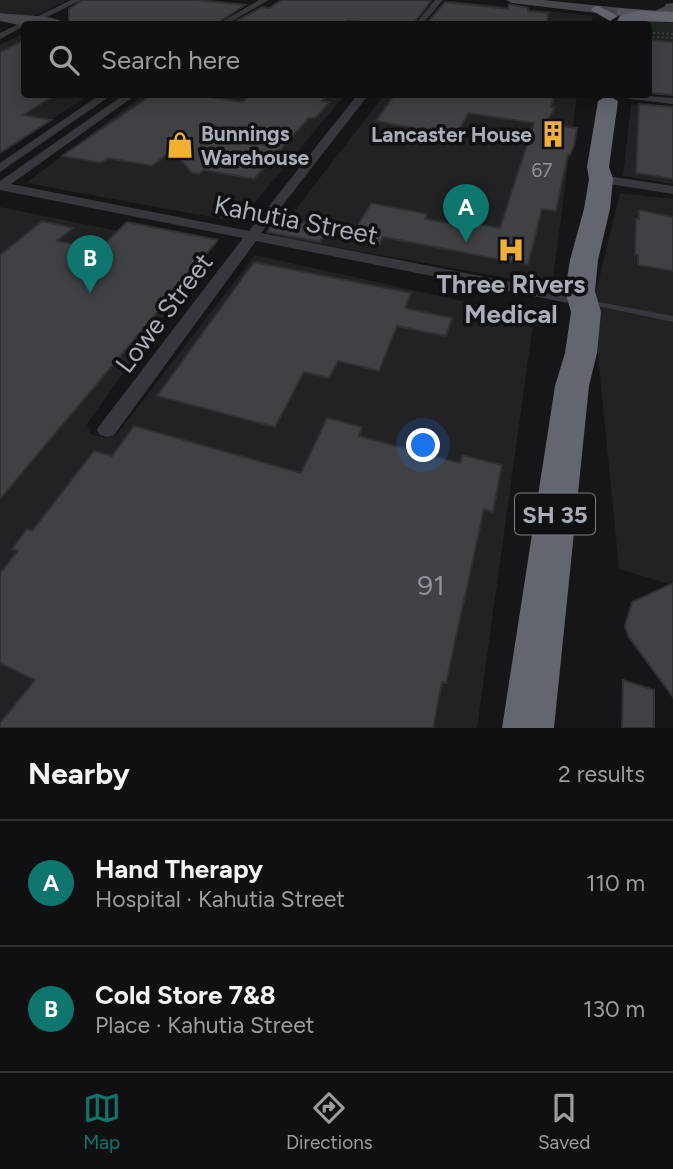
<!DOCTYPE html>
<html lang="en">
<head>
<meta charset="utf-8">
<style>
  :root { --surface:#101012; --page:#1e1e20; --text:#f1f3f6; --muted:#9c9d9f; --line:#303032; --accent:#0f766e }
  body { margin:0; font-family:Figtree,sans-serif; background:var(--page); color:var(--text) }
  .you { position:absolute; left:424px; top:446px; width:24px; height:24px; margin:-18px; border:5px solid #fff; border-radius:50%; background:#1a73e8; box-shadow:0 0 0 10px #1a73e833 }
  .badge { display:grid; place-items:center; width:46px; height:46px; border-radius:50%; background:var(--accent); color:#fff; font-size:23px; font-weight:700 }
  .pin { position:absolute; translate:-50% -58px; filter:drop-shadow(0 2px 4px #0008) }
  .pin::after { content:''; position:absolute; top:37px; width:24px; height:21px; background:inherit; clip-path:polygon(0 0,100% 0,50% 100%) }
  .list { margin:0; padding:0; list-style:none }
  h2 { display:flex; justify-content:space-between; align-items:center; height:91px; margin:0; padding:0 28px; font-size:30px }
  h2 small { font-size:23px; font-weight:400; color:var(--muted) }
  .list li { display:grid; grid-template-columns:46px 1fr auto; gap:21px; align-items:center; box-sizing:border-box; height:126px; padding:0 28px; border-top:2px solid var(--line) }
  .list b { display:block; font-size:26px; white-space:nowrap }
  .list p { margin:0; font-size:23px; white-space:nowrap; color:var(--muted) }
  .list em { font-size:23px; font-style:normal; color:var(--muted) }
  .icon { flex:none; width:38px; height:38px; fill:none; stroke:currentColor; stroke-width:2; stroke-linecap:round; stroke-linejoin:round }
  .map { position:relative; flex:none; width:673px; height:728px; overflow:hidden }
  .search { position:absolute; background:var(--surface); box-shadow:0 4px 18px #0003; left:21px; right:21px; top:21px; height:77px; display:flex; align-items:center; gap:18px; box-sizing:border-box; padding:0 24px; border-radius:7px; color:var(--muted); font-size:26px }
  .sheet { height:343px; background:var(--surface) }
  nav { display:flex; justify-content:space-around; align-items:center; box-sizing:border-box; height:98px; border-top:2px solid var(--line); background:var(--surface); font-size:19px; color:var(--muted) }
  nav a { display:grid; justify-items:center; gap:4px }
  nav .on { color:var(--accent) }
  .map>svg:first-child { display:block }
  .built { fill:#222225 }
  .green { fill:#1e261f }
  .building { fill:#404145; stroke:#303034; stroke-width:2 }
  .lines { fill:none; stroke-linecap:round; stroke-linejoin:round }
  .path { stroke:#3d3f44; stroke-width:2; stroke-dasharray:2 2.5; stroke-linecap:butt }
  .lane { fill:#37383d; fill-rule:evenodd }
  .street { fill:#37383d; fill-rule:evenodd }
  .secondary { fill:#45474d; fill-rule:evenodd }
  .primary { fill:#53555c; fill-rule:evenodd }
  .highway { fill:#63666e; fill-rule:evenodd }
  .labels { text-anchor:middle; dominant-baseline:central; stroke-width:7; stroke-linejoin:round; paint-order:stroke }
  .far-number-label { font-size:19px; fill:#8e929b }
  .far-poi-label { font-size:21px; font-weight:bold; fill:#a8adb8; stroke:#111113; text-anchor:start }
  .shield { fill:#111113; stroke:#7b7e86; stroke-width:2 }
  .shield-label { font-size:24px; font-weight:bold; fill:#a8adb8 }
  .street-label { font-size:26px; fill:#a8adb8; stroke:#111113 }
  .poi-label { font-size:26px; font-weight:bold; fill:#a8adb8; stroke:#111113 }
  .near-number-label { font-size:28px; fill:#8e929b }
</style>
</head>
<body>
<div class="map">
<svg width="673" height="728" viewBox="0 0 673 728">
  <rect width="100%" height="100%" fill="#161618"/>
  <g class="built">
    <path d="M 0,0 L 68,0 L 33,17 L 0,13 Z"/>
    <path d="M 453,1 L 593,16 L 591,24 L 436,24 Z"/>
    <path d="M 24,33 L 24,94 L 89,95 L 0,153 L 0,45 Z"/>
    <path d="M 561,94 L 577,96 L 552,286 L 275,236 L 384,95 Z"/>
    <path d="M 143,95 L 345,95 L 238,222 L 26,183 Z"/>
    <path d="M 631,104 L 673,109 L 673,184 L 623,176 Z"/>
    <path d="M 620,193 L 673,199 L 673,585 L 619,569 L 593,304 Z"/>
    <path d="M 0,207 L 211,250 L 87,424 L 90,434 L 107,438 L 117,434 L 255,255 L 534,317 L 477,728 L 0,728 Z"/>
  </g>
  <path class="green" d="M 640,19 L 673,22 L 673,41 L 649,39 L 648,24 L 640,24 Z"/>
  <g class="building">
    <path d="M 83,0 L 197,0 L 245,5 L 216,24 L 69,22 L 69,9 Z"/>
    <path d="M 282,0 L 424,0 L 431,1 L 413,24 L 347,21 L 347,24 L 231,24 L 262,7 L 269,8 Z"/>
    <path d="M 445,2 L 508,9 L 509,4 L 528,8 L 528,11 L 548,13 L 547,24 L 426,24 Z"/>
    <path d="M 24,40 L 24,94 L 57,94 L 23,115 L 51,120 L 0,153 L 0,52 Z"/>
    <path d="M 650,40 L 673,42 L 673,95 L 648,93 Z"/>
    <path d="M 153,94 L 191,94 L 242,102 L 251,94 L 329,94 L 322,101 L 330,102 L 315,118 L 309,118 L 254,179 L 204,170 L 199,174 L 192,173 L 172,150 L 152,166 L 108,158 L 101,163 L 62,156 Z"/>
    <path d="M 395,94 L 554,96 L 551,107 L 555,107 L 546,124 L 577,128 L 574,145 L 570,155 L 568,154 L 556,211 L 542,209 L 528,265 L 383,237 L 380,244 L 350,239 L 371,203 L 427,214 L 425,219 L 467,226 L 468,222 L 500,228 L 534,123 L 468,113 L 458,133 L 453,135 L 376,121 Z"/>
    <path d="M 639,104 L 673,107 L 673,179 L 636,173 Z"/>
    <path d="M 639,210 L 673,217 L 673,271 L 638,265 L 638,255 L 635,255 L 636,219 L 639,219 Z"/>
    <path d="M 276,218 L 329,227 L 320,242 L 267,232 Z"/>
    <path d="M 42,221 L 73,228 L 57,241 L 99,249 L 127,222 L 218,240 L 0,499 L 0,255 Z"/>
    <path d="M 254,262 L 411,293 L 405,308 L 452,318 L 446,336 L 397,326 L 379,371 L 338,361 L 329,378 L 304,372 L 275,427 L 157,396 Z"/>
    <path d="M 327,418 L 362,427 L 359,436 L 460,463 L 462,455 L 502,465 L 493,512 L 484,509 L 446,683 L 442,682 L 433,728 L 0,728 L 0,723 L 35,680 L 0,663 L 0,573 L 18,551 L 12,549 L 27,529 L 32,531 L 94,451 L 112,456 L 134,426 L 301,473 Z"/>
    <path d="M 673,583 L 673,697 L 628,636 L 625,626 L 632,602 Z"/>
    <path d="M 623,680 L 654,690 L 654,728 L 622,728 Z"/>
  </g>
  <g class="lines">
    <g class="path">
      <path d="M 653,33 L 673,34"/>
      <path d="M 648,37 L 673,38"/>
    </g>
    <path class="lane" d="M 585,300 L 588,300 L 673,316 L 673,322 L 588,304 L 584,302 Z"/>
    <g class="street">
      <path d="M 71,0 L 81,0 L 41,20 L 34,18 Z"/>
      <path d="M 259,0 L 269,0 L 227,24 L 218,24 Z"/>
      <path d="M 435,0 L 443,0 L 423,24 L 415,24 Z"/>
      <path d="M 21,23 L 28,24 L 0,39 L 0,33 Z"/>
      <path d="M 101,94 L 113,94 L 0,172 L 0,163 Z"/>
      <path d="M 125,94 L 137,94 L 11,184 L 249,231 L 358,94 L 369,94 L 261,233 L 583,296 L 591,301 L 583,306 L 256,241 L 114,435 L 107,437 L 100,435 L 97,430 L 100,425 L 243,238 L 0,190 L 0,181 Z"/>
      <path d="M 625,94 L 673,98 L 673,104 L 629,99 Z"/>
      <path d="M 601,175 L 673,186 L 673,194 L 597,182 L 597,176 Z"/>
    </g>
    <g class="secondary">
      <path d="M 506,0 L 543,0 L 621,8 L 627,12 L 621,16 L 512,3 Z"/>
      <path d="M 673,3 L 673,13 L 658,16 L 652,12 L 664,7 L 666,4 Z"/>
      <path d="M 0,13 C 20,16 53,14 67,24 L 24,26 L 0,21 Z"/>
    </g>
    <path class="primary" d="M 621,8 L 673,12 L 673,20 L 617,15 L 617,9 Z"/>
    <g class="highway">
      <path d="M 598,6 L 618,16 L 610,21 L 591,10 L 593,7 Z"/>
      <path d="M 637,11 L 673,12 L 673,22 L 637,21 L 630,24 L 615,24 L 620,16 Z"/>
      <path d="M 608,95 L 618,101 L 609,167 L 613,179 L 610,209 L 598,260 L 595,291 L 601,312 L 597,353 L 589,386 L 554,728 L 502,728 L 555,386 L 565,353 L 571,312 L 565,291 L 570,260 L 584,209 L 589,179 L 587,167 L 598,101 Z"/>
    </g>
  </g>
  <defs>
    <symbol id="building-bare" viewBox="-9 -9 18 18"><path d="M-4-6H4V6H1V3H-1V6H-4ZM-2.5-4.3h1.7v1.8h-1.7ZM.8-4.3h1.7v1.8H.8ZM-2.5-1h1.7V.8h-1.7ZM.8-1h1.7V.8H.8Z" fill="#f2b134" stroke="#111113" stroke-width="2.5" paint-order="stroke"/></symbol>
    <symbol id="shop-bare" viewBox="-9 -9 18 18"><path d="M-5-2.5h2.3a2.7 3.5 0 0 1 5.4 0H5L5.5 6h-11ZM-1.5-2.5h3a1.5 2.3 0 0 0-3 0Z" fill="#f2b134" stroke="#111113" stroke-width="2.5" paint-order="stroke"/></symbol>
    <symbol id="hospital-bare" viewBox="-9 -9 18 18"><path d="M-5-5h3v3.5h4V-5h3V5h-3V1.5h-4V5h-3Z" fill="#f2b134" stroke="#111113" stroke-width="2.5" paint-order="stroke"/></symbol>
  </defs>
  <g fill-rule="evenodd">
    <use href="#building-bare" x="534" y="115" width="38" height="38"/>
    <use href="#shop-bare" x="161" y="126" width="38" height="38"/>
    <use href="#hospital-bare" x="492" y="231" width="38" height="38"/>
  </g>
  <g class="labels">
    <g class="far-number-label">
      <text x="542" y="170">67</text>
    </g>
    <g class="far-poi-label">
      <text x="201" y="133">Bunnings<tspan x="201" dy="24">Warehouse</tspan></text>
      <text x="532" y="134" text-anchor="end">Lancaster House</text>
    </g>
    <rect class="shield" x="515" y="493.5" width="80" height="41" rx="5"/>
    <g class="shield-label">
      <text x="555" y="514">SH 35</text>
    </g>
    <g class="street-label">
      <text transform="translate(296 220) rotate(11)">Kahutia Street</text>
      <text transform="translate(164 313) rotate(-53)">Lowe Street</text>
    </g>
    <g class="poi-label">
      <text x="511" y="284">Three Rivers<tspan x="511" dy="30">Medical</tspan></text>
    </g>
    <g class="near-number-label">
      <text x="431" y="585">91</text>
    </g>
  </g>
</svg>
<div class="you"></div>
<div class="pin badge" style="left:466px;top:242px">A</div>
<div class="pin badge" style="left:90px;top:293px">B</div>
<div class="search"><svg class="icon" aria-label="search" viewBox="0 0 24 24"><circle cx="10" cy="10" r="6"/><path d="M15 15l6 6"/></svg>Search here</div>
</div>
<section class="sheet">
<h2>Nearby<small>2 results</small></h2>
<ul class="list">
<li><span class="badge">A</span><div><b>Hand Therapy</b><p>Hospital · Kahutia Street</p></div><em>110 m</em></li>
<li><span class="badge">B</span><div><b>Cold Store 7&amp;8</b><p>Place · Kahutia Street</p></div><em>130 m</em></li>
</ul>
</section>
<nav>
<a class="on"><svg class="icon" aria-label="map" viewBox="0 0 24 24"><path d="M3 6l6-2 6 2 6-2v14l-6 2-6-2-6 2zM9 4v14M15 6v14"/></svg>Map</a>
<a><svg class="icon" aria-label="directions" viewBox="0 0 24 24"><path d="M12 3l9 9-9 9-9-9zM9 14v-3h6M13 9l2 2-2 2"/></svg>Directions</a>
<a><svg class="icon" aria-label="saved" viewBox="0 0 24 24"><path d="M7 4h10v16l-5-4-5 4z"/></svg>Saved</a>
</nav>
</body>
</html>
